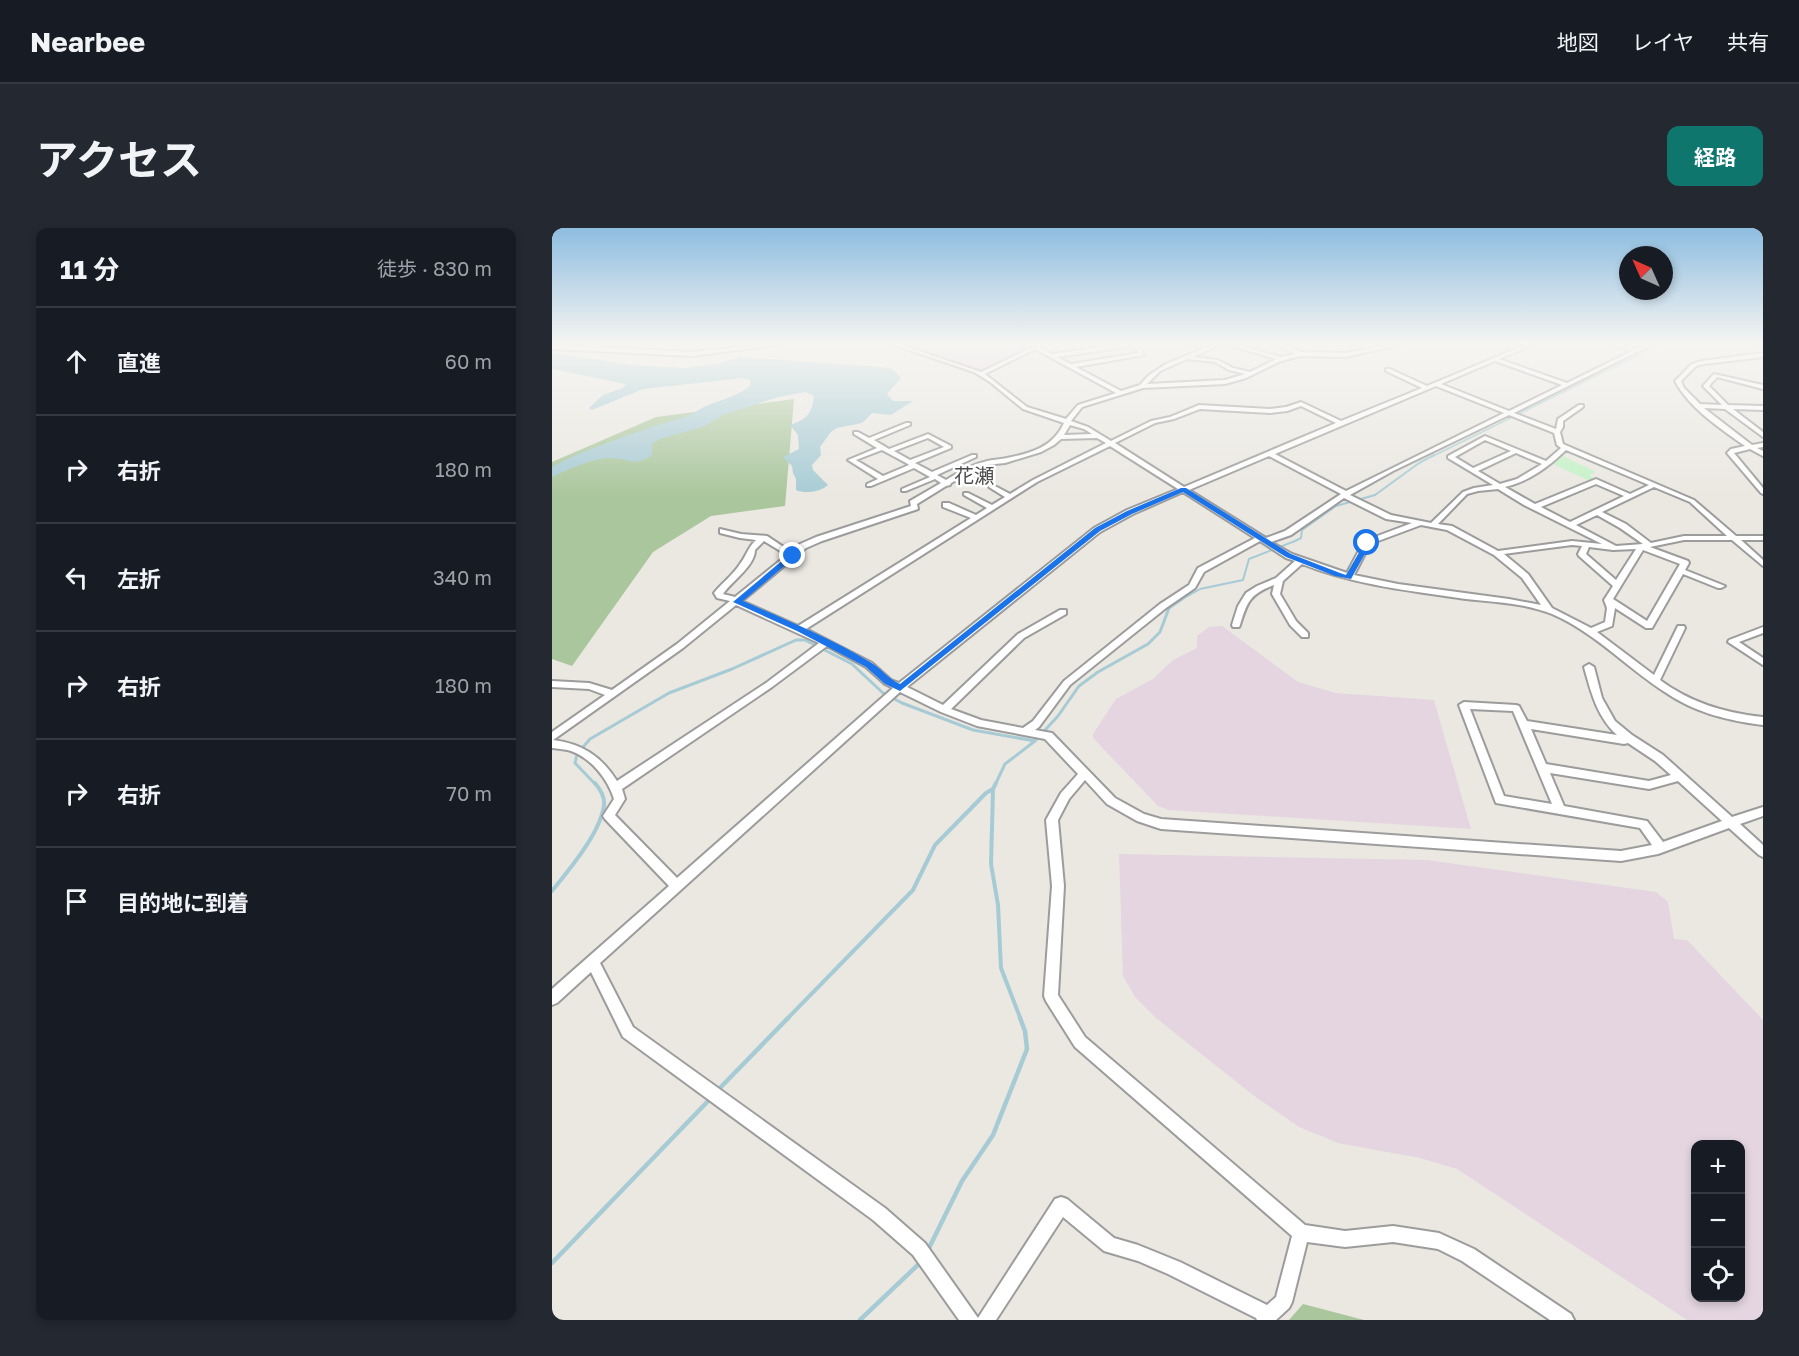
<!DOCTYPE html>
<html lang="ja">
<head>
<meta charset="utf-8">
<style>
  :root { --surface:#171b24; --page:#242831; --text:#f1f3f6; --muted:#9ea1a6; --line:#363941; --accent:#0f766e }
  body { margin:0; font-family:"Golos Text","Noto Sans JP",sans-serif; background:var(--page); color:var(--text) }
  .controls { position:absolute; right:18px; bottom:18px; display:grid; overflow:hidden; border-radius:12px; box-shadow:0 3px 9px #0003 }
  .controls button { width:54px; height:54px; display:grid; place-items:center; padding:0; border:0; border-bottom:2px solid var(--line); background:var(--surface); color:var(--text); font:30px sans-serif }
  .compass { position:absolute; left:1067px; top:18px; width:54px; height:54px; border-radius:50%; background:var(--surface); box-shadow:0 3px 9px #0003; rotate:315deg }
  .stop { position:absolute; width:18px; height:18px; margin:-14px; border:4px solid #1a73e8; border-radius:50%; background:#fff }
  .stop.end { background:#1a73e8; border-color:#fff; box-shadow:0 2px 6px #0008 }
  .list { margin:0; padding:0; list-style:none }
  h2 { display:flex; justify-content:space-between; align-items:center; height:78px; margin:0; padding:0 24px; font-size:26px }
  h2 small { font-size:20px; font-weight:400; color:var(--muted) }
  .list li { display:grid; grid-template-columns:39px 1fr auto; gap:18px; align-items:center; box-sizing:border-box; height:108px; padding:0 24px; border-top:2px solid var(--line) }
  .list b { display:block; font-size:22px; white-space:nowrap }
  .list em { font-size:20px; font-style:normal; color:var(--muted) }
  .icon { flex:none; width:33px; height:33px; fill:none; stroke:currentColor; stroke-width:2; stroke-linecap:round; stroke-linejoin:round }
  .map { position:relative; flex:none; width:1211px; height:1092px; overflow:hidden; border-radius:12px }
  header { display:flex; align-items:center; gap:36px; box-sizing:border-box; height:84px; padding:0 30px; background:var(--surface); border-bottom:2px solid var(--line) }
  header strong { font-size:28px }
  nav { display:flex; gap:33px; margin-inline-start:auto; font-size:21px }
  .intro { display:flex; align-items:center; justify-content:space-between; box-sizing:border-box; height:144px; padding:0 36px }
  h1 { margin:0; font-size:42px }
  .button { padding:15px 27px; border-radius:12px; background:var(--accent); color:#fff; font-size:21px; font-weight:700 }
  main { display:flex; gap:36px; padding:0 36px }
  aside { flex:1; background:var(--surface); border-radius:12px; box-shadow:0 3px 9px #0003 }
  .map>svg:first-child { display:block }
  .industrial { fill:#e4d5e1; fill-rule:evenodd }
  .forest { fill:#a9c69c }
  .park { fill:#c3f1c6 }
  .water { fill:#a7cbd4 }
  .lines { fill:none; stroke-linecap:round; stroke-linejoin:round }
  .stream-far4 { stroke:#a7cbd4; stroke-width:1.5 }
  .stream-far3 { stroke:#a7cbd4; stroke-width:2 }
  .stream-far2 { stroke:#a7cbd4; stroke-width:3 }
  .stream-far1 { stroke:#a7cbd4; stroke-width:4 }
  .stream { stroke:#a7cbd4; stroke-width:4.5 }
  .minor-casing { stroke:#9c9c9c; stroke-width:4 }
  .minor { fill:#fff; fill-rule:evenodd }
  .route { fill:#1a73e8 }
  .labels { text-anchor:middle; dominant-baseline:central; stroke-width:5; stroke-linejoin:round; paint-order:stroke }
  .far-quarter-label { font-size:20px; fill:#4e4e4e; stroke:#fff }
</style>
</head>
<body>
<header>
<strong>Nearbee</strong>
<nav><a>地図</a><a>レイヤ</a><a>共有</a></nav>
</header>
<div class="intro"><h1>アクセス</h1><a class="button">経路</a></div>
<main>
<aside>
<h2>11 分<small>徒歩 · 830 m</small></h2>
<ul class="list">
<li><svg class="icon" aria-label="ahead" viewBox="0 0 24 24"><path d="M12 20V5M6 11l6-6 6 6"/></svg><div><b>直進</b></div><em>60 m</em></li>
<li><svg class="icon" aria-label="right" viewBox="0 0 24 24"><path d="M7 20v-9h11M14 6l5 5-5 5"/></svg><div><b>右折</b></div><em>180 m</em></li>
<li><svg class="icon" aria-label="left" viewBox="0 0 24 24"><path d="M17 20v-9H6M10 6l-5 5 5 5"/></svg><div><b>左折</b></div><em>340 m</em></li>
<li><svg class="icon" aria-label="right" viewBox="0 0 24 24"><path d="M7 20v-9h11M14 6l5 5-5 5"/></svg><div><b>右折</b></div><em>180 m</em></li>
<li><svg class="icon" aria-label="right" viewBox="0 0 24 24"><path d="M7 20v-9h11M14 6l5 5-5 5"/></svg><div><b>右折</b></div><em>70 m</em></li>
<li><svg class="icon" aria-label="arrive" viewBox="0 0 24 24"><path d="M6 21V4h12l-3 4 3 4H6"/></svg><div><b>目的地に到着</b></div></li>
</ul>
</aside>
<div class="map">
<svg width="1211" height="1092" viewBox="0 0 1211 1092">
  <rect width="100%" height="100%" fill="#ebe8e2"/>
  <g class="industrial">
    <path d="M 350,116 L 488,116 L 429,142 Z"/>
    <path d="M 670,398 L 746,454 L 784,465 L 882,472 L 919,601 L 617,582 L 606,578 L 541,510 L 541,506 L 564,471 L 601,451 L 621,432 L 645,420 L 645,408 L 657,399 Z"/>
    <path d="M 567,626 L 875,632 L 1104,664 L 1116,674 L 1122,711 L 1135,712 L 1211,792 L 1211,1092 L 1135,1092 L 905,941 L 868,930 L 786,915 L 747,899 L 701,867 L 604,790 L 583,769 L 571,748 ZM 1188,916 L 1188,1070 L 1144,1070 L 1144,916 Z"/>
  </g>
  <g class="forest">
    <path d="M 242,171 L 233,278 L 159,288 L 101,324 L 20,438 L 0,431 L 0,234 L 104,189 Z"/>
    <path d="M 751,1076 L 812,1092 L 737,1092 Z"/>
  </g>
  <path class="park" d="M 1011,228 L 1044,244 L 1037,247 L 1043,251 L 1038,253 L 1001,236 Z"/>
  <path class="water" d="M 0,125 L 80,137 L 132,140 L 165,136 L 188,129 L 329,139 L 340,141 L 349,150 L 335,166 L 341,173 L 361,173 L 339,187 L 320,185 L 310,195 L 285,200 L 279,204 L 268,219 L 269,227 L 260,237 L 261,242 L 276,257 C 269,264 253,266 244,262 L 244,251 L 241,245 L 240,238 L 231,229 L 247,221 L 246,207 L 238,197 C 255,191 260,186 262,168 L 254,164 L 226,169 L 171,187 L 153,198 L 108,211 L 100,216 L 100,227 C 82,240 77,230 59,230 C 40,230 17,241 0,249 L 0,239 C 32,222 68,210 103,198 C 117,193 133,191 145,183 C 162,172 183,171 199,157 L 198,152 L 190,150 L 91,161 L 40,182 L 37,180 L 51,167 L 71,160 L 74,156 L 0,141 Z"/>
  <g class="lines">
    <path class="stream-far4" d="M 879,229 L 1109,116"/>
    <path class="stream-far3" d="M 627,373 L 648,361 L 691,352 L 697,331 L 743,313 L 749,310 L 750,302 L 784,278 L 823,267 L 867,235 L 882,227"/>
    <g class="stream-far2">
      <path d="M 44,557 L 23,535 L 25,526 L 38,511 L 117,465 L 180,441 L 244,412 L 253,412 L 300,436 L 331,465 L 350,475 L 421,502 L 483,513"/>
      <path d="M 443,557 L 453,536 L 483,513 L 506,488 L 527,458 L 546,444 L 596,416 L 608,404 L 617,380 L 630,371"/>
    </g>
    <g class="stream-far1">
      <path d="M 444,555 L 441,561 L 439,636 L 446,677 L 449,740 L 469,792"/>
      <path d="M 0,663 C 17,642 49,604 52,577 C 53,569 48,561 43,555"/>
      <path d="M 234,792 L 361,662 L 383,617 L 434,565 L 441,561"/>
    </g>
    <g class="stream">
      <path d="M 165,863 L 236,790"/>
      <path d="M 376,1022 L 410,953 L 441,907 L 475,821 L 473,803 L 468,790"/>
      <path d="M 0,1035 L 159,870"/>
      <path d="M 308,1092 L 370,1033"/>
    </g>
    <defs>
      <g id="minor">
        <path d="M 218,116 L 232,116 L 140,128 L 0,121 L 0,117 L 140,124 Z"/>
        <path d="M 339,116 L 346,116 L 429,144 L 487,116 L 491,117 L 487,119 L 500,126 L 572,116 L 585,116 L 592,127 L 524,139 L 569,163 L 588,157 L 596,148 L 614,136 L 662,116 L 668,116 L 641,129 L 666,132 L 681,140 L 698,144 L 724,131 L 673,116 L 680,116 L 729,129 L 743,126 L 724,116 L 730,116 L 749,124 L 793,125 L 842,116 L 852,116 L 793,129 L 748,128 L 729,133 L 694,150 L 673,156 L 591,160 L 530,179 L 519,193 L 536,199 L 559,213 L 599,193 L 618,189 L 647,177 L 718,181 L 734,179 L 749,174 L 789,193 L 870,160 L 834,143 L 834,141 L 838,141 L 875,158 L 975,116 L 982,116 L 947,131 L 1015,155 L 1080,123 L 1061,116 L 1067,116 L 1084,121 L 1095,116 L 1101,116 L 962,185 L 1004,201 L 1006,191 L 1027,177 L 1031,177 L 1031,179 L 1011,193 L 1011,199 L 1008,204 L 1011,216 L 1142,272 L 1184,308 L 1211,308 L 1211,312 L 1189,312 L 1211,332 L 1211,338 L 1180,312 L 1132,312 L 1098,319 L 1136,333 L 1137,335 L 1133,342 L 1173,358 L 1169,360 L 1166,360 L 1131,346 L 1100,400 L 1094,400 L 1063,380 L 1060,398 L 1045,404 L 1102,447 L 1125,400 L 1126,398 L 1132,398 L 1133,400 L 1108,452 C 1139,475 1173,485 1211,489 L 1211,497 C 1178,493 1144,485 1116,466 C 1076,441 1044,405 1000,386 C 973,375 942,374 914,371 C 859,363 802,357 750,336 L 731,353 L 728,366 L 744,393 L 756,405 L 756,409 L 750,409 L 738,397 L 720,366 L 722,357 C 698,366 695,374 688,397 L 687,399 L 681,399 L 680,397 L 686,378 L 694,365 L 705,358 L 724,350 L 743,333 L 734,330 L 708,313 L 652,344 L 643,360 L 614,380 L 518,457 L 487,499 L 483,502 L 500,505 L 563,570 L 592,586 L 609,591 L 1069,623 L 1100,617 L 1088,600 L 944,575 L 907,477 L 912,474 L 964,477 L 967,478 L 975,493 L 1065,507 C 1045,489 1039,464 1032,439 L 1037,436 L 1042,439 L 1050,470 L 1063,493 L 1080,507 L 1111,527 L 1180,589 L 1211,579 L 1211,588 L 1188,596 L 1211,617 L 1211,629 L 1207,627 L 1177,600 L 1106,626 L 1069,633 L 609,601 L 585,593 L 555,576 L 533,552 L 517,571 L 506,592 L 512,658 L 506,767 L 533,809 L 753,997 L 793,1003 L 841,998 L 887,1005 L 922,1021 L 1019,1086 L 1022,1092 L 998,1092 L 910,1033 L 886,1021 L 841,1014 L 793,1019 L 755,1014 L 740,1074 L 737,1080 L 724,1092 L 705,1092 L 704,1090 L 616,1046 L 586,1033 L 552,1023 L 511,989 L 444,1092 L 407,1092 L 361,1027 L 321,992 L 71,809 L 39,744 L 5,775 L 0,777 L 0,761 L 117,658 L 53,591 L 51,588 L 62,571 C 56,551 39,530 19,523 C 13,521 6,521 0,520 L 0,504 L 53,467 L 37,461 L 0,459 L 0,453 L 37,455 L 60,462 L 125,416 L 178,373 L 165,370 L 162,365 C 170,355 181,347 188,336 C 195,327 196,319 204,312 L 188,310 L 168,305 L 168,301 L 189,306 L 215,308 L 239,324 L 248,316 L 264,309 L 359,278 L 358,273 L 389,255 L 383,251 L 354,263 L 350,263 L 350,261 L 378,249 L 362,240 L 319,258 L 315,258 L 315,256 L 326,251 L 296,232 L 325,220 L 302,206 L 302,204 L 306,204 L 317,210 L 354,195 L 358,195 L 358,197 L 322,212 L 337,221 L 376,206 L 399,218 L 399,220 L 363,235 L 380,244 L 420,227 L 424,227 L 424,229 L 385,247 L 394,252 C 406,245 418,237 432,234 C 440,231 447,232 455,230 C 480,225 501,219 512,195 L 471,181 L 438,154 L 422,144 ZM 581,118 L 587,125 L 519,136 L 505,129 ZM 483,121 L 564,165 L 526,177 L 514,191 L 475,179 L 433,146 ZM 635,131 L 663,134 L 677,142 L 693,146 L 673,152 L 595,156 L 608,143 ZM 943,133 L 1010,157 L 957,183 L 889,156 ZM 884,158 L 952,185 L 794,263 L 723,226 ZM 749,178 L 784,195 L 632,259 L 563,215 L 603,195 L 622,191 L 648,181 L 718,185 L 735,183 ZM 957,187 L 1002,205 L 1005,217 L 1009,220 L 994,233 L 933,208 L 896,228 L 896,230 L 941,257 L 922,260 L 911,264 L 879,295 L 839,287 L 798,267 L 841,243 ZM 518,197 L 532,201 L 540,206 L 512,207 ZM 376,210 L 392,219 L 358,232 L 342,223 ZM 545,210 L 554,215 L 481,252 L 458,266 L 441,257 L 437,257 L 437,259 L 453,269 L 440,277 L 416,265 L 412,265 L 412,267 L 435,280 L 424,287 L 397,275 L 391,275 L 391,279 L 419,290 L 246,398 L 190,373 L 254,320 L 270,313 L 366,281 L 365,276 L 394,258 L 398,257 L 399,255 L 433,237 L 453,235 L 489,224 L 502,217 L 509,211 ZM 933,212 L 959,223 L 921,240 L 903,229 ZM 558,218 L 626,261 L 575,282 L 542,300 L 347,455 L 339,452 L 320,435 L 254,401 L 485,254 ZM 330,222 L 356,236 L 357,237 L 331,248 L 304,232 ZM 1014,222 L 1097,257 L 1078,266 L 1044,251 L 983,276 L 953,259 C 978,253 996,239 1014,222 ZM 964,225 L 990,236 L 965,251 L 948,256 L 926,243 ZM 717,228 L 789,266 L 733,303 L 714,310 L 637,262 ZM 1044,256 L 1072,268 L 1018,294 L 989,279 ZM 1102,259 L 1138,274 L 1175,308 L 1132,308 L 1099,315 L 1074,296 L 1050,284 ZM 946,261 L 972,277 L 1050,316 L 1020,313 L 946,323 L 900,298 L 886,296 L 915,266 L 926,263 ZM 631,264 L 703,310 L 646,340 L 637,357 L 608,376 L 512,453 L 481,493 L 471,500 L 429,492 L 399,481 L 472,410 L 514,386 L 514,382 L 508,382 L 466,406 L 391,477 L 355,459 L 548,304 L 581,286 ZM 792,270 L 834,291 L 860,295 L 812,313 L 795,345 L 740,326 L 719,314 L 739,307 ZM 1045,287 L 1068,300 L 1091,316 L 1064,318 L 1024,297 ZM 869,297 L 895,302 L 942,327 L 970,350 L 989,377 L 957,371 L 846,356 L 802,347 L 818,316 ZM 212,313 L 235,327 L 183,369 L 171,366 C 179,354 203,338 203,322 ZM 1020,317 L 1030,318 L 1026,326 L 1027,328 L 1061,358 L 1052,372 L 1055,380 L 1053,394 L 1039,400 L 1000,380 L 976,346 L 952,326 ZM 1037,319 L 1061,322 L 1084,321 L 1064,352 L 1034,326 ZM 1091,322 L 1128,336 L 1095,393 L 1061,371 ZM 184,377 L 267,415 L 214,455 L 65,553 C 49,528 31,516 1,512 L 131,420 ZM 275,418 L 314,439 L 333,456 L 341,460 L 125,650 L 63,587 L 73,571 L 70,561 L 220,459 ZM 348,464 L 389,484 L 425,498 L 493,511 L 526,546 L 509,565 L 494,592 L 500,658 L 492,768 L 494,773 L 523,819 L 740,1008 L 724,1069 L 715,1077 L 628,1034 L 586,1017 L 562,1010 L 515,971 L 509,969 L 503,971 L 426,1090 L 373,1015 L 333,980 L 81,799 L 48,735 ZM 918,481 L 961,483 L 1000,576 L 952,568 ZM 979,501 L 1072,516 L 1076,515 L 1103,533 L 1119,547 L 1097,553 L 994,536 ZM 998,545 L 1097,561 L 1126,553 L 1170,593 L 1111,614 L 1095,593 L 1012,578 Z"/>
        <path d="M 1211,125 L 1211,129 L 1152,136 L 1144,138 L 1129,153 L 1132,160 L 1148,176 L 1170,177 L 1151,158 L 1162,146 L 1211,157 L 1211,161 L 1165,149 L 1157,158 L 1176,177 L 1211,178 L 1211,182 L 1181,181 L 1211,204 L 1211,209 L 1173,181 L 1152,180 L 1200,217 L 1211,215 L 1211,219 L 1205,220 L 1211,223 L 1211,228 L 1198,221 L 1182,225 L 1211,260 L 1211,266 L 1209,265 L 1175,225 L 1179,221 L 1193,218 C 1169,201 1137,180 1123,153 L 1140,136 L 1149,133 Z"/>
        <path d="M 1211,399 L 1211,405 L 1187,414 L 1211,430 L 1211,437 L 1176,414 L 1177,412 Z"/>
      </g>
    </defs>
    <use href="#minor" class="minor-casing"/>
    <use href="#minor" class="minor"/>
  </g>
  <linearGradient id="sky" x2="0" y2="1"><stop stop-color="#8ebde0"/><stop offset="0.43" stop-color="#f6f5f2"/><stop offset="1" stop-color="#f6f5f2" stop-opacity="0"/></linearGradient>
  <rect width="1211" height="269" fill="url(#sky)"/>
  <path class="route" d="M 629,260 L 634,260 L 739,326 L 788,345 L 794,347 L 813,314 L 819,315 L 799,351 L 783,348 L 734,329 L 631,264 L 580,286 L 548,303 L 348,463 L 333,456 L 314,439 L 245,403 L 181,374 L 238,326 L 243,326 L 243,329 L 191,373 C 234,392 278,410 318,434 C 329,440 336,451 348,456 L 543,300 L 575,283 Z"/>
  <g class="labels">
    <g class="far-quarter-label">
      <text x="422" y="247">花瀬</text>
    </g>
  </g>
</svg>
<div class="controls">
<button>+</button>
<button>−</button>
<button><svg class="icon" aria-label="locate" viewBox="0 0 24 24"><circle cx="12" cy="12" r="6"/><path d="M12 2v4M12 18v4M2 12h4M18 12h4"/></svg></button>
</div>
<svg class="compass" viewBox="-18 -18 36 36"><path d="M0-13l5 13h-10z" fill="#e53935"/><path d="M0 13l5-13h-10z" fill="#9ea1a6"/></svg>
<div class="stop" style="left:815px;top:315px"></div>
<div class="stop end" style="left:241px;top:328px"></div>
</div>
</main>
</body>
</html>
